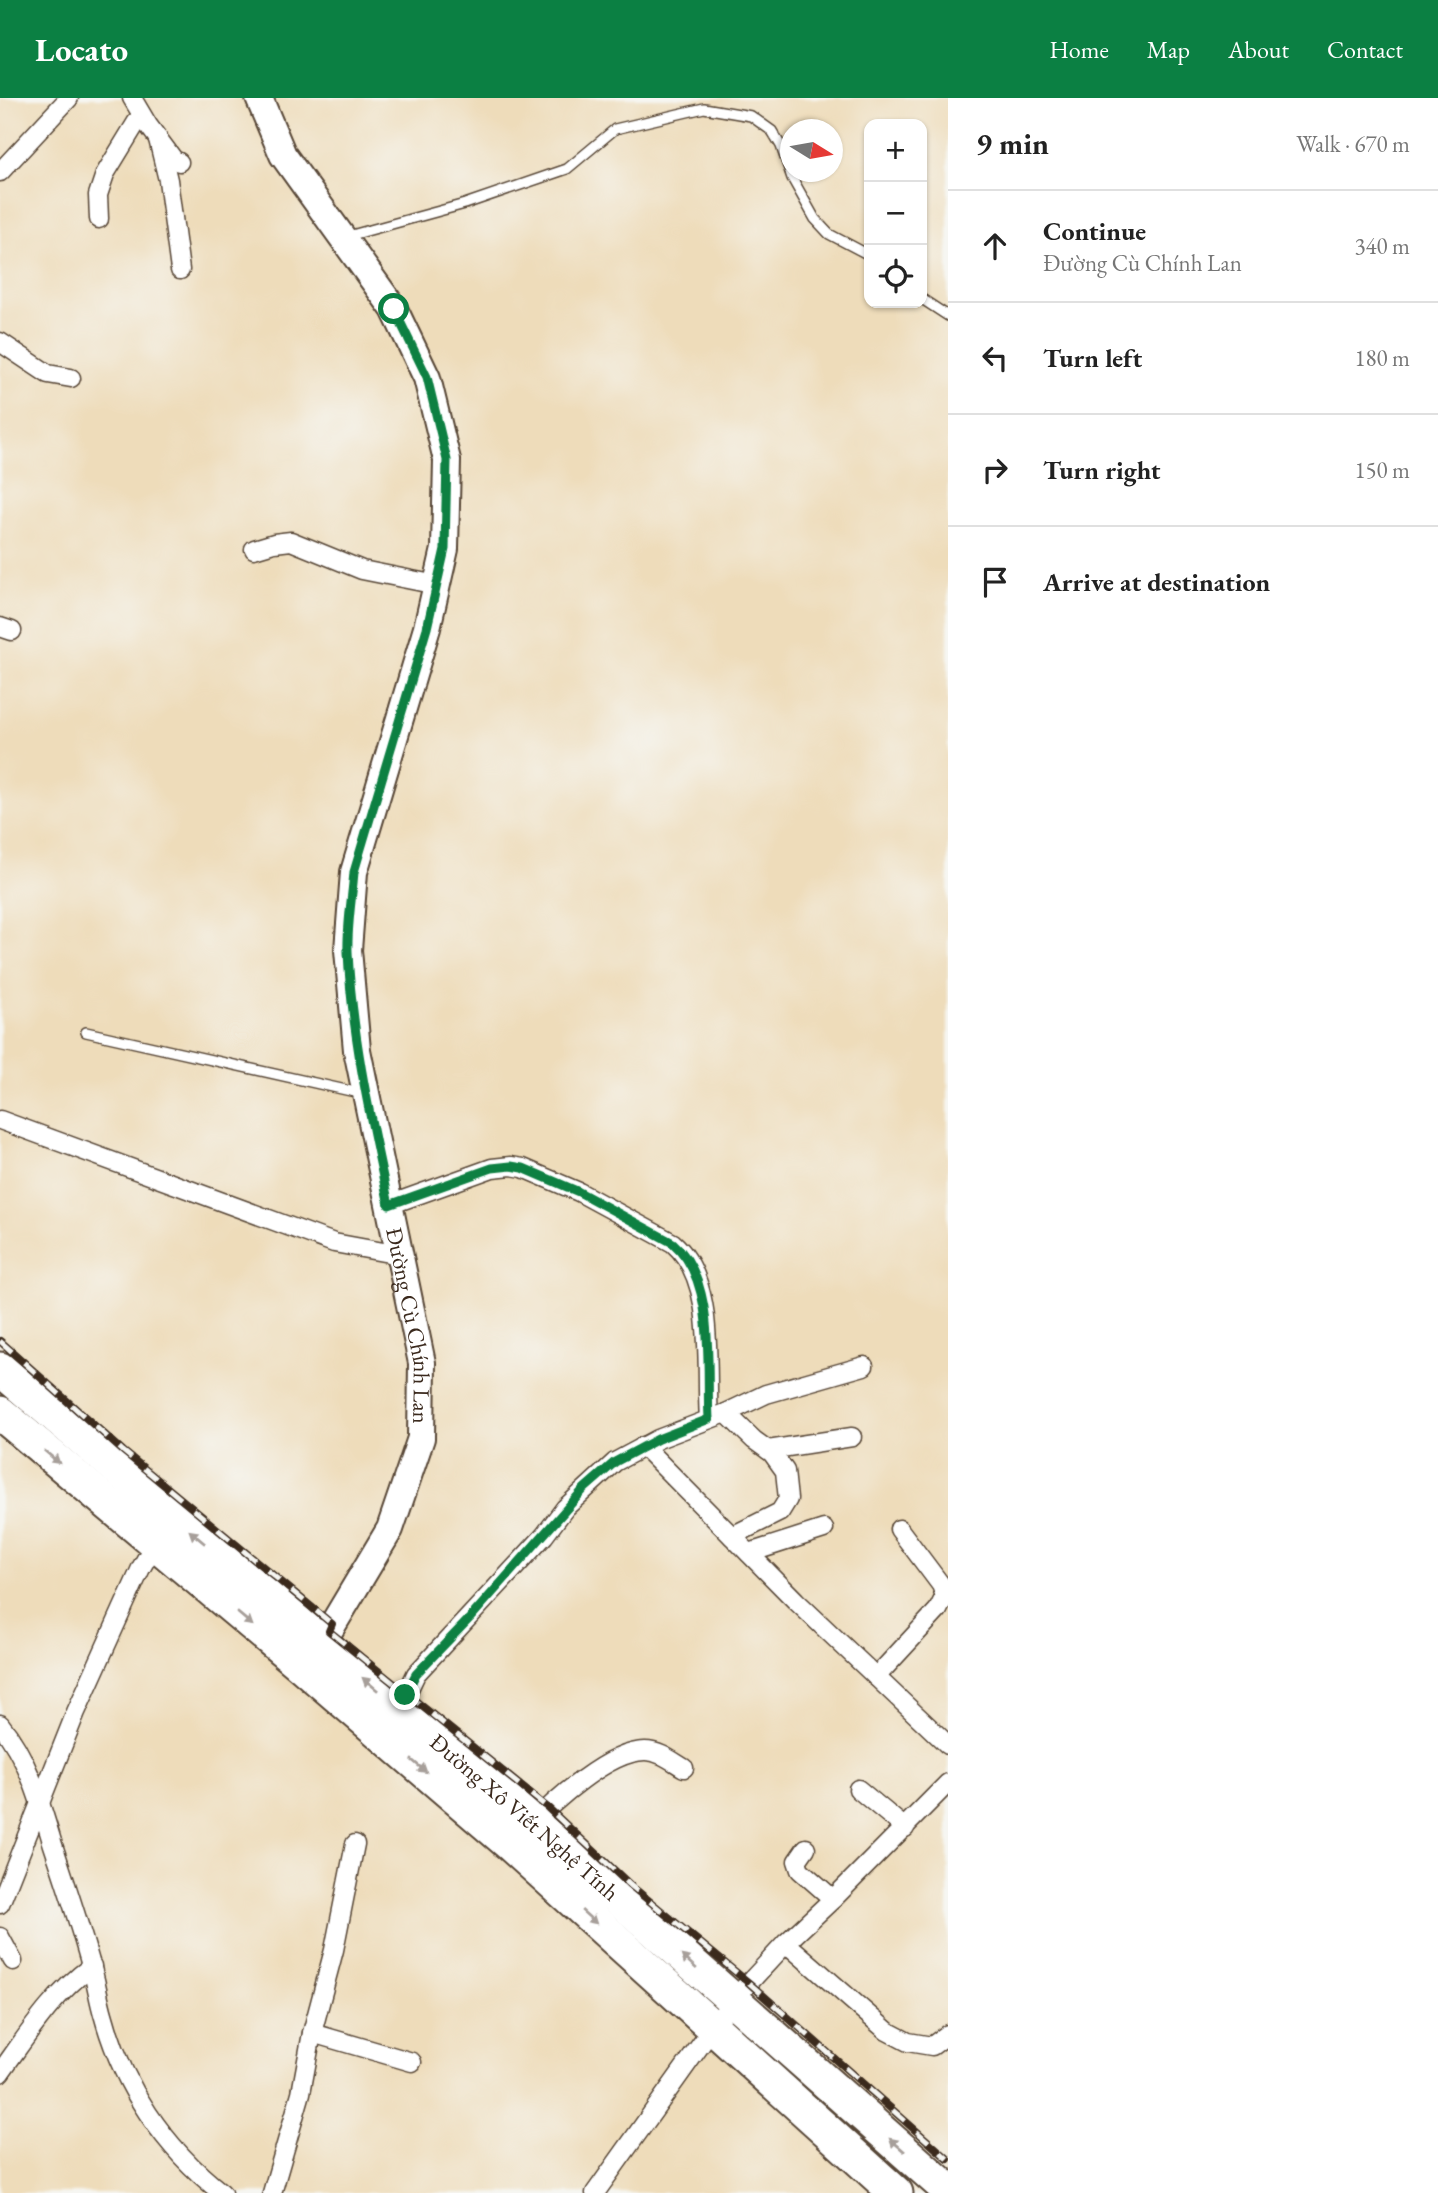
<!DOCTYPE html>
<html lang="en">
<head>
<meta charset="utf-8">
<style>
  :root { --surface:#fff; --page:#f6f6f6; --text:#222; --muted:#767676; --line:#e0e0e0; --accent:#0b8043 }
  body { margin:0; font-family:"EB Garamond",serif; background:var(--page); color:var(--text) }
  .controls { position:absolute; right:21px; top:21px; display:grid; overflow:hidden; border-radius:14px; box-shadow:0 2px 5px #0004 }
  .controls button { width:63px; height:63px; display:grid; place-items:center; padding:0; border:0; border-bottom:2px solid var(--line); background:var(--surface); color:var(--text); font:35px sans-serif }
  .compass { position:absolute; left:780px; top:21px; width:63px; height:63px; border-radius:50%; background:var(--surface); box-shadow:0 2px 5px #0004; rotate:101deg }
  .stop { position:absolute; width:21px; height:21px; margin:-16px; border:5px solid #0b8043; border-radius:50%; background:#fff }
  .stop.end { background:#0b8043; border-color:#fff; box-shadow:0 2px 7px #0008 }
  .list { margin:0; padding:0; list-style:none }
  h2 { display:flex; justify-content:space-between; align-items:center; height:91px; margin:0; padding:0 28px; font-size:30px }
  h2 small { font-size:23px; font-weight:400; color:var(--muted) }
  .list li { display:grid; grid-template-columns:46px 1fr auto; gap:21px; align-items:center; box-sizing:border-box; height:112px; padding:0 28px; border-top:2px solid var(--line) }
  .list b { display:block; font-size:26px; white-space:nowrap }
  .list p { margin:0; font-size:23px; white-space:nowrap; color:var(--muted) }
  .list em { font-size:23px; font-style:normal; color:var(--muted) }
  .icon { flex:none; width:38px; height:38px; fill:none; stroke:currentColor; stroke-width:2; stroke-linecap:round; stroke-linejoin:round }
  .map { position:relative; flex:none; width:948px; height:2095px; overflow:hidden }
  header { display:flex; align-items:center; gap:42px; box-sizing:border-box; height:98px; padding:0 35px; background:var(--accent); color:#fff }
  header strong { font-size:33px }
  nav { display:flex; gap:38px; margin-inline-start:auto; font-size:24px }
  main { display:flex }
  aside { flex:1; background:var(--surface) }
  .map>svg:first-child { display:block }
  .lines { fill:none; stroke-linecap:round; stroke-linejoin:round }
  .lane-casing { stroke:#564535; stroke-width:12 }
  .street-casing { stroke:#564535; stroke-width:21 }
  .secondary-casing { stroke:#564535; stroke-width:30 }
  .highway-casing { stroke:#564535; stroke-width:37 }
  .lane { stroke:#fff; stroke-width:9 }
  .street { stroke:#fff; stroke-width:18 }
  .secondary { stroke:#fff; stroke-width:26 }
  .highway { stroke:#fff; stroke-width:33 }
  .rail-casing { stroke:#3b2a1e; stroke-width:8 }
  .rail { stroke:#f6f6f2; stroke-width:5; stroke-dasharray:16; stroke-linecap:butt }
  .oneway { fill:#a79f9a }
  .route { stroke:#0b8043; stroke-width:9 }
  .labels { text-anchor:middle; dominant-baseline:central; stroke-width:7; stroke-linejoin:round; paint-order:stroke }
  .street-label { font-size:23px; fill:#3b2a1e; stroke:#f6f6f2 }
</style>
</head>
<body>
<header>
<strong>Locato</strong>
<nav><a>Home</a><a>Map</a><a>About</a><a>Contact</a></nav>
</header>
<main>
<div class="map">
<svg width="948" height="2095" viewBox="0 0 948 2095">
  <rect width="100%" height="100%" fill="#f6f6f2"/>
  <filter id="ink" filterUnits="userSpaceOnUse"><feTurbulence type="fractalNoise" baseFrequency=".0143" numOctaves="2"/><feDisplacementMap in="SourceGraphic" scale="14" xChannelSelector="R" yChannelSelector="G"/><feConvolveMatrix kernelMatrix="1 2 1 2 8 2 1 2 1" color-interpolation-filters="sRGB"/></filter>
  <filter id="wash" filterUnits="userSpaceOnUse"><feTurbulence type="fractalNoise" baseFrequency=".00686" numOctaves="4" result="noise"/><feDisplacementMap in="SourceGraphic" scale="28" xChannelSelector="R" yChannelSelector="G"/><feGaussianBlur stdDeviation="1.57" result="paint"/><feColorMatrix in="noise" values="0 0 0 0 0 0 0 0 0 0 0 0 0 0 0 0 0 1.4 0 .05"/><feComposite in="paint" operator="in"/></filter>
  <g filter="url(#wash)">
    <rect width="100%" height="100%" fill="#eedcba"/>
  </g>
  <g filter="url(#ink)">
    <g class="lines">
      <defs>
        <g id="lane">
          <path d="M 348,138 L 465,106 L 567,71 L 615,31 L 704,10 L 751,18 L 772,33 L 781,48 L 792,80 L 815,121 L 829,136 L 869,157"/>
          <path d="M 922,201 L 948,218"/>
          <path d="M 86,934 L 364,996"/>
        </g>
        <g id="street">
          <path d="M 132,0 L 148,27 L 174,62 L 179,64"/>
          <path d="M 158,41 L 168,82 L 180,172"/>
          <path d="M 0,74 L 69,0"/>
          <path d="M 99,121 L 98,97 L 105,76 L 141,17"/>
          <path d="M 0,244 L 48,276 L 71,280"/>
          <path d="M 254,451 L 274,445 L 291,443 L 362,472 L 437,487"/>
          <path d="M 0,529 L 12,533"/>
          <path d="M 0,1022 L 334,1145 L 400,1157"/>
          <path d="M 389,1107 L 492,1070 L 511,1068 L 523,1070 L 579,1094 L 673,1145 C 717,1183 705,1269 709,1321"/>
          <path d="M 726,1315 L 754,1342 L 772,1355 L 785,1373 L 788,1401 L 780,1414 L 732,1438"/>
          <path d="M 643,1348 L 796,1503 L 948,1647"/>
          <path d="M 768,1352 L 852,1339"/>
          <path d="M 749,1455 L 824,1431"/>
          <path d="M 876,1579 L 938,1512 L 945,1498 L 941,1487 L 899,1431"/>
          <path d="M 395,1613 L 406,1597 L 416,1576 L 544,1438 L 565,1410 L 615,1364 L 658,1341 L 726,1315 L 766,1296 L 864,1268"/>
          <path d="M 0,1626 C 29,1662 40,1704 53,1747 C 66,1786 79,1825 90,1864 C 96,1881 98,1899 103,1916 C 122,1987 164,2050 222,2095"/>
          <path d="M 858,1691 L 905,1730"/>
          <path d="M 529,1730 C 552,1704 609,1653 645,1653 C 660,1653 672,1663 684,1670"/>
          <path d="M 806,1750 L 797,1763 L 800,1772 L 833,1801"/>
          <path d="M 0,1806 L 76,1614 L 141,1470 L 155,1445"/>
          <path d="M 0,1839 L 13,1863"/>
          <path d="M 786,1845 L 887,1933 L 908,1944 L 932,1948 L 948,1936"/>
          <path d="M 312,1935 L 412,1964"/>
          <path d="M 0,1975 C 28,1936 53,1896 92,1868"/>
          <path d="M 272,2095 L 301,1995 L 312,1935 L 334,1852 L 355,1746"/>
          <path d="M 595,2095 L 732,1903 L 786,1845 L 833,1801 L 948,1685"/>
        </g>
        <g id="secondary">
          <path id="s1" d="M 259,0 L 283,57 L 394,211 L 427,280 L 447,362 L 445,451 L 427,530 L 354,774 L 348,852 L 357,952 L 422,1265 L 421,1340 L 390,1431 L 329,1533 L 308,1557"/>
        </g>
        <g id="highway">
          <path id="s2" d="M 0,1271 L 533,1725 L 948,2092"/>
          <path d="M 0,1315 L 300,1566 L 512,1748 L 896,2095"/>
        </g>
      </defs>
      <use href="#lane" class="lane-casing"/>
      <use href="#street" class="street-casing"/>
      <use href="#secondary" class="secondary-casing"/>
      <use href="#highway" class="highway-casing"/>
      <use href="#lane" class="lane"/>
      <use href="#street" class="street"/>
      <use href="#secondary" class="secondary"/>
      <use href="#highway" class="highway"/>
      <defs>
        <path id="rail" d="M 0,1243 L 123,1353 L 332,1526 L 329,1533 L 548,1710 L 630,1787 L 749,1885 L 948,2061"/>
      </defs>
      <use href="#rail" class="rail-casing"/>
      <use href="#rail" class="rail"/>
    </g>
    <defs><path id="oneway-solid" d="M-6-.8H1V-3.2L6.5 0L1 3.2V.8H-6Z" transform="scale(1.75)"/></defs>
    <g class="oneway">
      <use href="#oneway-solid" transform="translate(52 1359) rotate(40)"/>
      <use href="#oneway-solid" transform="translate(197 1439) rotate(-140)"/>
      <use href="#oneway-solid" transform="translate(245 1521) rotate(40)"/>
      <use href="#oneway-solid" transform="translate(370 1586) rotate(-140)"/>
      <use href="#oneway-solid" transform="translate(419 1668) rotate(40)"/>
      <use href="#oneway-solid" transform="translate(589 1819) rotate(42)"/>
      <use href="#oneway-solid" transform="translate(689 1864) rotate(-138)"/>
      <use href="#oneway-solid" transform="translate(897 2047) rotate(-139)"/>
    </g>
  </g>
  <g class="lines" filter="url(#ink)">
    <path class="route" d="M 394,211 L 427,279 L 447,362 L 445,451 L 427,530 L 354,774 C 352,800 347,828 348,854 C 352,940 371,1023 389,1107 L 492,1070 L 511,1068 L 523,1070 L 579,1094 L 673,1145 C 717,1183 706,1269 709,1321 L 658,1341 L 615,1364 L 584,1391 L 470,1520 L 416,1576 L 405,1597"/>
  </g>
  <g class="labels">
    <g class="street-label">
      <text stroke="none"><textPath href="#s1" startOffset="1297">Đường Cù Chính Lan</textPath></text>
      <text stroke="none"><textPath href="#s2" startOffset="690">Đường Xô Viết Nghệ Tĩnh</textPath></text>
    </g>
  </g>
</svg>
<div class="controls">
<button>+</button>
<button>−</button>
<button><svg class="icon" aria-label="locate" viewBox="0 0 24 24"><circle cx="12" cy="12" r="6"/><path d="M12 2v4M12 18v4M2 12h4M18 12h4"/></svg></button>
</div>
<svg class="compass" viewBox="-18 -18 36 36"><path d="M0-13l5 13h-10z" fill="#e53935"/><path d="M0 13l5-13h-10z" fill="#767676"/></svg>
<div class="stop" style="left:394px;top:211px"></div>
<div class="stop end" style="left:405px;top:1597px"></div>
</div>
<aside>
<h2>9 min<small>Walk · 670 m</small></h2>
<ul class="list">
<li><svg class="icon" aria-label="ahead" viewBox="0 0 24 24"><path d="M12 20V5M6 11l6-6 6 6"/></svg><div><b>Continue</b><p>Đường Cù Chính Lan</p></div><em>340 m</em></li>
<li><svg class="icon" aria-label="left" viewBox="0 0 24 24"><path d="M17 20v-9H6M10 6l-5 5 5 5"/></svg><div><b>Turn left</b></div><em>180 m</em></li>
<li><svg class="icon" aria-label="right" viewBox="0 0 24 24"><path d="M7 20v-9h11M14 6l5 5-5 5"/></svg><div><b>Turn right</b></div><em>150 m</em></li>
<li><svg class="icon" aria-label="arrive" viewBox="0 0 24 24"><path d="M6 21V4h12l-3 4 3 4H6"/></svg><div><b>Arrive at destination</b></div></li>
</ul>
</aside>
</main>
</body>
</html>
